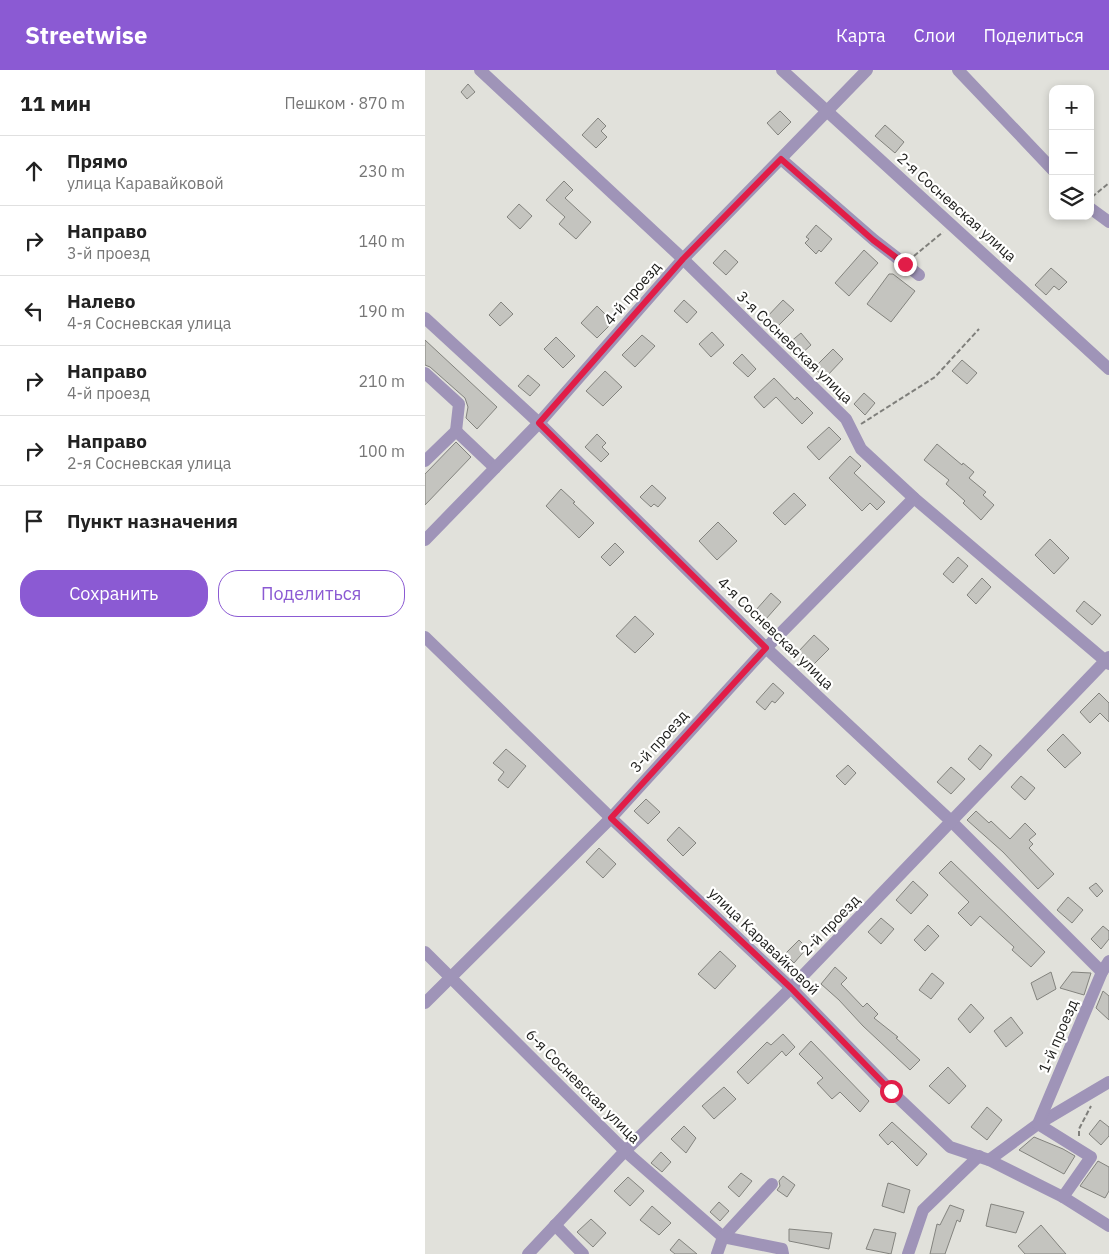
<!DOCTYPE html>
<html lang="ru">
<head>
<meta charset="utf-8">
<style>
  :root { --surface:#fff; --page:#f6f6f6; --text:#222; --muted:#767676; --line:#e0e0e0; --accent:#8b5ad3 }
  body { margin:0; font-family:"IBM Plex Sans",sans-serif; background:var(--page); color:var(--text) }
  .controls { position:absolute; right:15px; top:15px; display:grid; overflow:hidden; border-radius:10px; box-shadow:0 2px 8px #0003 }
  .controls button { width:45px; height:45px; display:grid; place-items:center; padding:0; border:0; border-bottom:1px solid var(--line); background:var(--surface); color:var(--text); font:25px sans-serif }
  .stop { position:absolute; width:15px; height:15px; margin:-11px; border:4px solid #e11d48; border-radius:50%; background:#fff }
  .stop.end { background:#e11d48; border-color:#fff; box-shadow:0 1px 5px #0008 }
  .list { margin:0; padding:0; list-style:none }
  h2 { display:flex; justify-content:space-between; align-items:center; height:65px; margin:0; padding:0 20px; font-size:21px }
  h2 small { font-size:16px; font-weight:400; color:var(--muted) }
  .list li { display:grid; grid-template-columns:32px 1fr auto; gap:15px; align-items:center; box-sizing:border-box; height:70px; padding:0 20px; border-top:1px solid var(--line) }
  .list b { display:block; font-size:19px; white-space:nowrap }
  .list p { margin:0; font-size:16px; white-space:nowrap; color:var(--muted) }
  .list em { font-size:16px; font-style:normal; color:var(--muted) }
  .actions { display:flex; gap:10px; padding:15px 20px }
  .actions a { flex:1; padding:11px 0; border:1px solid var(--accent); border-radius:20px; text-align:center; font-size:18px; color:var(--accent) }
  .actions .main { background:var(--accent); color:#fff }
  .icon { flex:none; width:28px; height:28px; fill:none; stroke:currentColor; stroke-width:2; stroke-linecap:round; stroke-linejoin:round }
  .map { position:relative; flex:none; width:684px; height:1184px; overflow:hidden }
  header { display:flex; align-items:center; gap:30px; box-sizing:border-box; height:70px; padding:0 25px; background:var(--accent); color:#fff }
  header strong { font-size:24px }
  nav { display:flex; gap:28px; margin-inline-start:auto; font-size:18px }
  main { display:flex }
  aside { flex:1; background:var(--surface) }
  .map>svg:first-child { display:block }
  .building { fill:#c4c4bf; stroke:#83837e }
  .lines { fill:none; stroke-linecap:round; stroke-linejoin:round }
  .path { stroke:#7f7f7b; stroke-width:2; stroke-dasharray:5 2.5; stroke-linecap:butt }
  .minor { stroke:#9f94b8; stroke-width:12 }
  .route { stroke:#e11d48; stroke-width:6 }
  .labels { text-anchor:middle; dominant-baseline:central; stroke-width:4.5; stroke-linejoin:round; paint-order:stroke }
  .street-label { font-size:15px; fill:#1d1d1b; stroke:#fffffe }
</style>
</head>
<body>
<header>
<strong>Streetwise</strong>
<nav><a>Карта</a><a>Слои</a><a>Поделиться</a></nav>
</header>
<main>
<aside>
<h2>11 мин<small>Пешком · 870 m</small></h2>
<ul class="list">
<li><svg class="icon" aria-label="ahead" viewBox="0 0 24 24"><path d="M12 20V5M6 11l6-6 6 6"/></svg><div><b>Прямо</b><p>улица Каравайковой</p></div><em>230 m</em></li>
<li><svg class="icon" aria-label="right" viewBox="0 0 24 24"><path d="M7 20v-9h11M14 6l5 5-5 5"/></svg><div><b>Направо</b><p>3-й проезд</p></div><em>140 m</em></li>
<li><svg class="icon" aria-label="left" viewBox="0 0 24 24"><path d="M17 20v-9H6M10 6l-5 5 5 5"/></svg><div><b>Налево</b><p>4-я Сосневская улица</p></div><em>190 m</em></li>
<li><svg class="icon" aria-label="right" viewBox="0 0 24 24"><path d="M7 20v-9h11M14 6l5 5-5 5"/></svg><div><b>Направо</b><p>4-й проезд</p></div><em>210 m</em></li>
<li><svg class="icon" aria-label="right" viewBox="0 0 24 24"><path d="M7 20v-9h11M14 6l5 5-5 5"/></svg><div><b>Направо</b><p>2-я Сосневская улица</p></div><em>100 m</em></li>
<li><svg class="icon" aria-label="arrive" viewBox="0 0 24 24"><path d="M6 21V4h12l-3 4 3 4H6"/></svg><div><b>Пункт назначения</b></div></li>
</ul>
<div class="actions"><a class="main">Сохранить</a><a>Поделиться</a></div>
</aside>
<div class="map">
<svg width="684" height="1184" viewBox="0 0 684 1184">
  <rect width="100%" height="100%" fill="#e1e1db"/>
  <g class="building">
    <path d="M 43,14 L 50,22 L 42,29 L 36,22 Z"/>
    <path d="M 355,41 L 366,52 L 353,65 L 342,53 Z"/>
    <path d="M 173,48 L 181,56 L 176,61 L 182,67 L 171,78 L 157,65 Z"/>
    <path d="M 460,55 L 479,72 L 470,83 L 450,66 Z"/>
    <path d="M 139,111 L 148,120 L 140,128 L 166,152 L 151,169 L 134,154 L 140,147 L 121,130 Z"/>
    <path d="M 94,134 L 107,146 L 95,159 L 82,147 Z"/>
    <path d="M 391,155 L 407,169 L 396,182 L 394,180 L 391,184 L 380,173 L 384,169 L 381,167 Z"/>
    <path d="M 300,180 L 313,192 L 301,205 L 288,193 Z"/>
    <path d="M 439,180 L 453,193 L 424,226 L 410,213 Z"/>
    <path d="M 626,198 L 642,212 L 634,220 L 629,216 L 621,225 L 610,215 Z"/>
    <path d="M 464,204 L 468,204 L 490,221 L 466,252 L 442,234 Z"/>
    <path d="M 259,230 L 272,242 L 262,253 L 249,241 Z"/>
    <path d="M 358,230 L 369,240 L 350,259 L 340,249 Z"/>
    <path d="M 76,232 L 88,244 L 75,256 L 64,245 Z"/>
    <path d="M 172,236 L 188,252 L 172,268 L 156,253 Z"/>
    <path d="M 287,262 L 299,275 L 286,287 L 274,274 Z"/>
    <path d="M 376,263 L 386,275 L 375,285 L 364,273 Z"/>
    <path d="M 217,265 L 230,276 L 210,297 L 197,285 Z"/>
    <path d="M 131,267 L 150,286 L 138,298 L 119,279 Z"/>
    <path d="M 0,270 L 72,337 L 52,359 L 41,348 L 43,337 L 40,328 L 5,297 L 0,295 Z"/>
    <path d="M 408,279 L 418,289 L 400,308 L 389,298 Z"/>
    <path d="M 317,284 L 331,299 L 323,307 L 308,293 Z"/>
    <path d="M 537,290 L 552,303 L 542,314 L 527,301 Z"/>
    <path d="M 180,301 L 197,317 L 178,336 L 161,321 Z"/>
    <path d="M 103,305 L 115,315 L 105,326 L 93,316 Z"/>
    <path d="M 349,308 L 370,330 L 372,327 L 388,343 L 377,354 L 351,327 L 339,338 L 329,327 Z"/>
    <path d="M 439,323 L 450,333 L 440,345 L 429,334 Z"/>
    <path d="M 404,357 L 416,369 L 394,390 L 382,377 Z"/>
    <path d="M 172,364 L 181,373 L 177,377 L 184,384 L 176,392 L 160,377 Z"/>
    <path d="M 31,372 L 46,387 L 0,435 L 0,404 Z"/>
    <path d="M 512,374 L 537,395 L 538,393 L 549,402 L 544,408 L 561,422 L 558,425 L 569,435 L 556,450 L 538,433 L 540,431 L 521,414 L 524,410 L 499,390 Z"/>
    <path d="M 425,386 L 436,396 L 429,403 L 460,432 L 452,440 L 445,433 L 437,441 L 404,408 Z"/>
    <path d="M 227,415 L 241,428 L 233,437 L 229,434 L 226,437 L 215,427 Z"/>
    <path d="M 136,419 L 150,432 L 148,433 L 169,453 L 154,468 L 121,436 Z"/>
    <path d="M 369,423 L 381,435 L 360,455 L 348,443 Z"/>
    <path d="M 293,452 L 312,471 L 292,490 L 274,471 Z"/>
    <path d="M 625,469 L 644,488 L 629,504 L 610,485 Z"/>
    <path d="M 190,473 L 199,482 L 185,496 L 176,487 Z"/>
    <path d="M 533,487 L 543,496 L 528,513 L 518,504 Z"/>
    <path d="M 557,508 L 566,517 L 551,534 L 542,525 Z"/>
    <path d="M 346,523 L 356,532 L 341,549 L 331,540 Z"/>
    <path d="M 659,531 L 676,545 L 667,555 L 651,541 Z"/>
    <path d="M 210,546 L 229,564 L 210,583 L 191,566 Z"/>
    <path d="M 389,565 L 404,579 L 388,595 L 373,582 Z"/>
    <path d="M 348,613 L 359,623 L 350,633 L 347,631 L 340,640 L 331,632 Z"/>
    <path d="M 674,623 L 684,633 L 684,652 L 675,643 L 665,653 L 655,642 Z"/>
    <path d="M 638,664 L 656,683 L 640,698 L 622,680 Z"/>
    <path d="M 555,675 L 567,685 L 555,700 L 543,689 Z"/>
    <path d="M 81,679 L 101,696 L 83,718 L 73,710 L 79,702 L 68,693 Z"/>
    <path d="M 423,695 L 431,703 L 420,715 L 411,706 Z"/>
    <path d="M 526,697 L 540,709 L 526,724 L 512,712 Z"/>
    <path d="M 596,706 L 610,718 L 600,730 L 586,717 Z"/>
    <path d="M 221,729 L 235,742 L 223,754 L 209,741 Z"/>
    <path d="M 551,741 L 564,753 L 566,751 L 585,769 L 600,753 L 611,764 L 604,770 L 608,774 L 604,778 L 629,804 L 613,819 L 578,782 L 542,750 Z"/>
    <path d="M 254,757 L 271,773 L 258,786 L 242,770 Z"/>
    <path d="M 174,778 L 191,794 L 178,808 L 161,792 Z"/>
    <path d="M 526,791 L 620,882 L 606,897 L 587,880 L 589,877 L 555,846 L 546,856 L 533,843 L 544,832 L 514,803 Z"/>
    <path d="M 488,811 L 503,825 L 486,844 L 471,830 Z"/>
    <path d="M 671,813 L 678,821 L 672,827 L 664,818 Z"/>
    <path d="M 643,827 L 658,840 L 647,853 L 632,840 Z"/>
    <path d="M 456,848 L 469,859 L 456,874 L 443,862 Z"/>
    <path d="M 503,855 L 514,866 L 500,881 L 489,870 Z"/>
    <path d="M 678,856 L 684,861 L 684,869 L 676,879 L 666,869 Z"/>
    <path d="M 374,870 L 382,878 L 369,893 L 360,884 Z"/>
    <path d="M 295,881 L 311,896 L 290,919 L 273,904 Z"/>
    <path d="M 410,897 L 422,908 L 416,914 L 438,937 L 442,933 L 453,944 L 449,948 L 473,967 L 471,968 L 495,990 L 485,1000 L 438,956 L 414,930 L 396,914 Z"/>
    <path d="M 626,902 L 631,919 L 612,930 L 606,913 Z"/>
    <path d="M 647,902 L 666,903 L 659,925 L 635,918 Z"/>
    <path d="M 507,903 L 519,913 L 506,929 L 494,920 Z"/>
    <path d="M 678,921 L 684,926 L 684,950 L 671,938 Z"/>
    <path d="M 546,934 L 559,948 L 545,963 L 533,949 Z"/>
    <path d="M 586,947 L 598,963 L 581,977 L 569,961 Z"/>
    <path d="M 358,964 L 370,977 L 361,986 L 357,981 L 323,1014 L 312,1002 L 342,972 L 346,975 Z"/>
    <path d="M 386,971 L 444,1031 L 435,1042 L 415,1022 L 407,1029 L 392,1013 L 398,1008 L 374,984 Z"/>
    <path d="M 523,997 L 541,1016 L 524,1034 L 504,1016 Z"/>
    <path d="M 299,1017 L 311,1029 L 289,1049 L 277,1036 Z"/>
    <path d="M 562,1037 L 577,1050 L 562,1070 L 546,1057 Z"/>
    <path d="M 675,1050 L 684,1057 L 684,1066 L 676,1075 L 664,1064 Z"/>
    <path d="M 467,1052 L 502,1084 L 492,1096 L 467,1071 L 463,1075 L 454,1065 Z"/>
    <path d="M 259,1056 L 271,1068 L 261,1083 L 246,1069 Z"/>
    <path d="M 609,1067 L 638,1079 L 650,1086 L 639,1104 L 594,1080 Z"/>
    <path d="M 236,1082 L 246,1092 L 237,1102 L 226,1093 Z"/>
    <path d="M 673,1091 L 684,1097 L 684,1121 L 680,1128 L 655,1116 Z"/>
    <path d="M 316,1103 L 327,1111 L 314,1127 L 303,1117 Z"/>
    <path d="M 358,1106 L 370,1115 L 362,1127 L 352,1120 L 355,1116 L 354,1111 Z"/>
    <path d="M 203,1107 L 219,1121 L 205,1136 L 189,1121 Z"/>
    <path d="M 463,1113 L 485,1120 L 479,1143 L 457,1136 Z"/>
    <path d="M 294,1132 L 304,1141 L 295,1151 L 285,1142 Z"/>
    <path d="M 566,1134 L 599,1142 L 591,1163 L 561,1156 Z"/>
    <path d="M 525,1135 L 539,1140 L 535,1152 L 532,1150 L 520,1184 L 505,1184 L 512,1154 L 515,1155 Z"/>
    <path d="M 227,1136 L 246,1153 L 234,1165 L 215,1150 Z"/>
    <path d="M 166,1149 L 181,1163 L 168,1177 L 152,1162 Z"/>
    <path d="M 616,1155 L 634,1176 L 641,1184 L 600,1184 L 593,1176 Z"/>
    <path d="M 364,1159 L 407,1163 L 404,1179 L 364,1171 Z"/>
    <path d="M 449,1159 L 471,1163 L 466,1184 L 441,1179 Z"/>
    <path d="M 254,1169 L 272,1184 L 250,1184 L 245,1180 Z"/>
  </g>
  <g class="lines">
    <g class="path">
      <path d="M 667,127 L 684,113"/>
      <path d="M 489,186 L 518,162"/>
      <path d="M 436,354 L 510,307 L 554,259"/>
      <path d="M 654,1066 L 654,1059 L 666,1036"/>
    </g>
    <g class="minor">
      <path d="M 55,0 L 258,189 L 421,349 L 436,379 L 489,428 L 684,594"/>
      <path d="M 357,0 L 684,299"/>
      <path d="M 533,0 L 628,100"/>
      <path d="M 356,89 L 449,170 L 494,205"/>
      <path d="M 665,138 L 684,152"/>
      <path d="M 0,248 L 114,353 L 341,578 L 527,752 L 677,902"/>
      <path d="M 0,303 L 34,334 L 31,361"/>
      <path d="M 0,391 L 31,361 L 70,398"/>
      <path d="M 0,470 L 114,353 L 258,189 L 442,0"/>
      <path d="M 0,567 L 186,748 L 366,918 L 466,1021 L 525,1077 L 564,1090 L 638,1127 L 684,1156"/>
      <path d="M 0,882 L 200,1081 L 298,1167"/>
      <path d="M 0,933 L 186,748 L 341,578 L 489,428"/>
      <path d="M 564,1090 L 613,1054 L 684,1012"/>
      <path d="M 638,1127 L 666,1087 L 613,1054 L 677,902 L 684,891"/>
      <path d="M 130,1155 L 158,1184"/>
      <path d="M 298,1167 L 357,1179 L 358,1184"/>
      <path d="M 103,1184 L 200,1081 L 366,918 L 684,587"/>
      <path d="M 292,1184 L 298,1167 L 347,1114"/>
      <path d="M 483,1184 L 498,1140 L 554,1086"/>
    </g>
  </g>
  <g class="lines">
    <path class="route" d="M 466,1021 L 366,918 L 186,748 L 341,578 L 114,353 L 258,189 L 356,89 L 448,170 L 480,194"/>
  </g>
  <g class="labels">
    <g class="street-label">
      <text transform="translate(532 137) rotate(42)">2-я Сосневская улица</text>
      <text transform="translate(207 223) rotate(-49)">4-й проезд</text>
      <text transform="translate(370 277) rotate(44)">3-я Сосневская улица</text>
      <text transform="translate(351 563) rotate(44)">4-я Сосневская улица</text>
      <text transform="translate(234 671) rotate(-48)">3-й проезд</text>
      <text transform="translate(405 855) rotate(-46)">2-й проезд</text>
      <text transform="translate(339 871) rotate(44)">улица Каравайковой</text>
      <text transform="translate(633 966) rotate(-67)">1-й проезд</text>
      <text transform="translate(158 1016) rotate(45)">6-я Сосневская улица</text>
    </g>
  </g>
</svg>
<div class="controls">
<button>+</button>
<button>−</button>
<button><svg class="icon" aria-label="layers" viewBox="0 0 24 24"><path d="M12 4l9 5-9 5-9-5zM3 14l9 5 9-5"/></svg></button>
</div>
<div class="stop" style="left:466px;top:1021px"></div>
<div class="stop end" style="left:480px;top:194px"></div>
</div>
</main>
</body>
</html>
